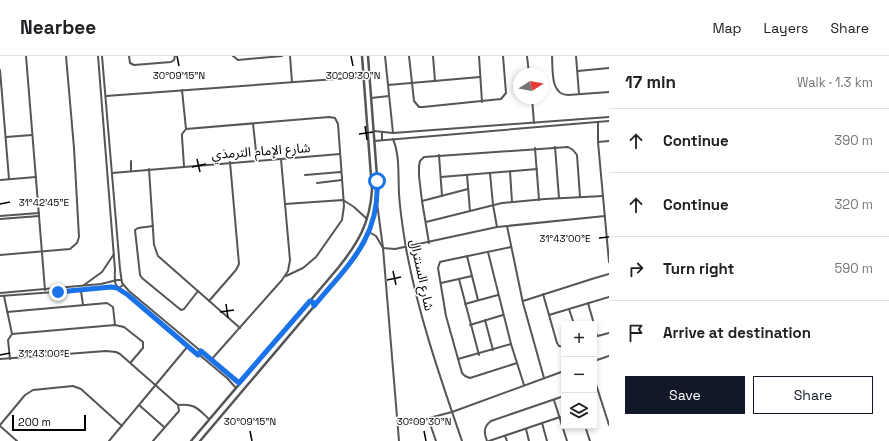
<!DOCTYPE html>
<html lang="en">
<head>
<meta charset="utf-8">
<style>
  :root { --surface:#fff; --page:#f2f2f2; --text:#202124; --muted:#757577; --line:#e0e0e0; --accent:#111827 }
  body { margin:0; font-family:"Space Grotesk","Noto Sans Arabic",sans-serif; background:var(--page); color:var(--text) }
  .controls { position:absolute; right:12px; bottom:12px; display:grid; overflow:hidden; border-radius:0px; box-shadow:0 2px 6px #0003 }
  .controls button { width:36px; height:36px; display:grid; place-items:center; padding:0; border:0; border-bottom:1px solid var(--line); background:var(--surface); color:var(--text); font:20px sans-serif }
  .compass { position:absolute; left:513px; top:12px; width:36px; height:36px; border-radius:50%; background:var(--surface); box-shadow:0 2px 6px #0003; rotate:79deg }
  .scale { position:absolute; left:12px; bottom:10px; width:74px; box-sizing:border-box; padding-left:4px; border:2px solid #000; border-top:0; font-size:11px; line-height:14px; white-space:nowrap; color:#000; -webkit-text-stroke:3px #fff; paint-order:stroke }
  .stop { position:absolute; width:12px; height:12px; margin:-9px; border:3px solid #1a73e8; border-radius:50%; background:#fff }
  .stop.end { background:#1a73e8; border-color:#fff; box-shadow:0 1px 4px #0008 }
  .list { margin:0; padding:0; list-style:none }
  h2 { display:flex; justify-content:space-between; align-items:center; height:52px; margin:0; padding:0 16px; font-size:17px }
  h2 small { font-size:13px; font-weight:400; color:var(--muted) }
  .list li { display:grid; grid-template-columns:26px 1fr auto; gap:12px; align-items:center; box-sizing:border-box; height:64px; padding:0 16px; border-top:1px solid var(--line) }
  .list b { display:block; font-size:15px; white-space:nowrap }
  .list em { font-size:13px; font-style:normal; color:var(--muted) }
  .actions { display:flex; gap:8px; padding:12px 16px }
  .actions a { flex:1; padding:9px 0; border:1px solid var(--accent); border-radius:0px; text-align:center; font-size:14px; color:var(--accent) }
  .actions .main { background:var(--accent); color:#fff }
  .icon { flex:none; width:22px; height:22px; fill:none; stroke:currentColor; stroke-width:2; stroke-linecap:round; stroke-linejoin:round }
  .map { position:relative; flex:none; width:609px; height:385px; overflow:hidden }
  header { display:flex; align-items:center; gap:24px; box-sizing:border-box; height:56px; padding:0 20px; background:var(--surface); border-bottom:1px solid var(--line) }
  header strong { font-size:19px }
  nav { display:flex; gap:22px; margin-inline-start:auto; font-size:14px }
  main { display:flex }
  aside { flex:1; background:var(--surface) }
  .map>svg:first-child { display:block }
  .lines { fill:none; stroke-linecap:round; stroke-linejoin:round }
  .minor { stroke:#555; stroke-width:2 }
  .tertiary { stroke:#555; stroke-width:2.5 }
  .route { stroke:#1a73e8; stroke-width:5 }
  .ticks { fill:none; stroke:#000; stroke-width:1.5 }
  .labels { text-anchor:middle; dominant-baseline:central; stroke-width:3; stroke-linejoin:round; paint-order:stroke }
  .street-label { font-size:13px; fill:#000; stroke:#fff }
  .ticks-label { font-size:10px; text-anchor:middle; fill:#000; stroke:#fff; stroke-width:3; stroke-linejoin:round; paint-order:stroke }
</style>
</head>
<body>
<header>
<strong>Nearbee</strong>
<nav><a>Map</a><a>Layers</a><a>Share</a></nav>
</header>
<main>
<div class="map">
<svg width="609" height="385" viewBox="0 0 609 385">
  <rect width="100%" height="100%" fill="#fff"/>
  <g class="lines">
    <g class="minor">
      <path d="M 26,0 L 45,234"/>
      <path d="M 98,0 L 115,214 C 114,231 115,229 128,239 L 227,322 L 236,332"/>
      <path d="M 102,0 L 120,213 L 122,227 L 129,235 L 239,327"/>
      <path d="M 129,0 L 130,7 L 134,9 L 171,6 L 174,4 L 175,0"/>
      <path d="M 233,0 L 238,4 L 282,0"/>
      <path d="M 290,0 L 292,26"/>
      <path d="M 385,0 L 393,77"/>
      <path d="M 409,0 L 414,45 L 419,51 L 423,51 L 501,43 L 506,37 L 503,0"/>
      <path d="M 433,0 L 435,25"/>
      <path d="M 479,0 L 482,46"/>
      <path d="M 527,0 L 529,18"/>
      <path d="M 552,0 C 553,13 550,39 568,39 L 609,36"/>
      <path d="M 576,0 L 579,38"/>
      <path d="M 0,14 L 9,123"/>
      <path d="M 578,15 L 609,12"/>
      <path d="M 388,29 L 480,21"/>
      <path d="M 182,34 L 186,73"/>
      <path d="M 106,40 L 363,21"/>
      <path d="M 371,42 L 389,40"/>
      <path d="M 532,42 L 534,67"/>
      <path d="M 598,66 L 598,86 L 609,206"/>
      <path d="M 253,68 L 257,104"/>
      <path d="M 374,75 L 393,77 L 609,61"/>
      <path d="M 382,77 L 382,84"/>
      <path d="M 6,81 L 32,79"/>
      <path d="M 393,83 C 400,100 398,120 399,137 C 400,155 403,174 406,192 C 418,258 440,321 462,385"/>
      <path d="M 374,85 L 609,65"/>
      <path d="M 598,86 L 609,85"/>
      <path d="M 555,91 L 559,142"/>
      <path d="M 535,92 L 539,144"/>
      <path d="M 439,99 L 442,140"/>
      <path d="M 131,105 L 131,115"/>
      <path d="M 184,110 L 182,81 L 182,78 L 186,73 L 329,61 L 335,62 L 338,68 L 344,150 L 342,164 L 316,201 L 303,212 L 286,220"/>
      <path d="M 149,113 L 154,189 L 158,200 L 240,272"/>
      <path d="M 510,115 L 512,146"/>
      <path d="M 112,117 L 340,98"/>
      <path d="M 490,117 L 493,149 L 497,171"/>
      <path d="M 305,119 L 341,116"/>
      <path d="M 467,119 L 470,155"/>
      <path d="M 441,121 L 537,113"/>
      <path d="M 0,124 L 36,121"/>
      <path d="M 317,127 L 342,124"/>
      <path d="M 422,145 L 468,133"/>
      <path d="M 377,147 L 383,192 L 399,385"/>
      <path d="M 285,148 L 343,144 L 354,151 L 367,163"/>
      <path d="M 0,160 L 39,157"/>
      <path d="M 0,163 L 39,160"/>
      <path d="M 426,166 L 502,147 L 545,143 L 603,140"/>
      <path d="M 153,170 L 138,172 L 135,174 L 140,219 L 142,222 L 181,254 L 184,253 L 198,235"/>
      <path d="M 507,170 L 523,247 L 544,322"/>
      <path d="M 369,176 L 376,180 L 383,192 L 395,193 L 497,171 L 605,160"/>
      <path d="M 429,187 L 422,145 L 419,120 L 419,110 L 420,105 L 424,101 L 568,91 L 573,94 L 577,99 L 580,141"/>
      <path d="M 511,191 L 444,205 L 440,206 L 438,212 L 446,260 L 462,317 L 465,320 L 470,322 L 517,307"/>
      <path d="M 488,196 L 511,288 L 524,329"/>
      <path d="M 0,199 L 70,193 L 77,187 L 79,181 L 74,92 L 66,0"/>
      <path d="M 467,200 L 478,244"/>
      <path d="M 459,223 L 479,299"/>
      <path d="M 441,227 L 472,220"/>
      <path d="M 84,229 L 102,216 L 114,198"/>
      <path d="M 81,235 L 83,249"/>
      <path d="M 0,237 L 101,228 L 117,224 L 121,224"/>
      <path d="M 543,238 L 557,287 L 559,290 L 564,291"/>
      <path d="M 0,240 L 109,232 L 119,232 L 123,229"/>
      <path d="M 4,240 L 12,278 L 8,284 L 10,303"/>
      <path d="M 209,245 L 236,214 L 239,208 L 230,106"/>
      <path d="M 523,245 L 595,222 L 609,218"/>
      <path d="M 588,247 L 594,268"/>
      <path d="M 465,248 L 498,239"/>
      <path d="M 569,253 L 574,268"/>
      <path d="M 7,256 L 107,247 L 113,251 L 115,269"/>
      <path d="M 549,259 L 609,241"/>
      <path d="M 485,264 L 493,294"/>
      <path d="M 470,269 L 503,259"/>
      <path d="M 594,269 L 597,280"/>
      <path d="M 12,278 L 115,269 L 124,271 L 143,286 L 143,292 L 131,306"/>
      <path d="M 594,281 L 609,277"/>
      <path d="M 0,303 L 106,295 L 116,296 L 120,298 L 178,349 L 179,355 L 153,385"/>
      <path d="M 458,303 L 511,288"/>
      <path d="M 211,304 L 282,224 L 288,215 L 290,204 L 281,103"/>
      <path d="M 594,305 L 609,300"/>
      <path d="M 594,322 L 609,369"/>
      <path d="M 554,344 L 567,385"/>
      <path d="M 139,349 L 164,371"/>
      <path d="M 178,349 C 195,347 198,353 209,363"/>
      <path d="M 428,362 L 436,385"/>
      <path d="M 542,367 L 547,385"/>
      <path d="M 0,369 L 25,339 L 33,334 L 73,330 L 81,333 L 122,370"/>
      <path d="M 0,370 L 17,385"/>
      <path d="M 398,370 L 452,356 L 564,315"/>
      <path d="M 585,370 L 590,385"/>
      <path d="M 526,373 L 529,385"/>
      <path d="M 505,380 L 507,385"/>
      <path d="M 109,385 L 188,290"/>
      <path d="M 487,385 C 484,377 483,371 491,365 L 564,340"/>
      <path d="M 489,385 L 560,361"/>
    </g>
    <g class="tertiary">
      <path d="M 191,385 L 338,212 C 358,187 370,167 372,134 L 362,0"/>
      <path d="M 200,385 L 355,202 C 368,182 377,159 378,134 L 368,0"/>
    </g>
  </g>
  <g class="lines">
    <path class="route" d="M 58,236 L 111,231 L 117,232 L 128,239 L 198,299 L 201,295 L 239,327 L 310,245 L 313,246 L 314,250 C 348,209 380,182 377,125"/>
  </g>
  <path class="ticks" d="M 177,0 L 179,10M 351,0 L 353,10M 365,70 L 367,84M 359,78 L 373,76M 197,103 L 200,116M 192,111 L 206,108M 0,148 L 10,146M 599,182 L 609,181M 393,215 L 396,229M 387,224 L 401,221M 226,248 L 228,262M 220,256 L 234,254M 0,299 L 10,297M 250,375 L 252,385M 424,375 L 426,385"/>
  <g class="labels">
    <g class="street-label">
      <text transform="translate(261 95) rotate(-4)">شارع الإمام الترمذي</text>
      <text transform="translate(422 219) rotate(78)">شارع السنترال</text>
    </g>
  </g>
  <g class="ticks-label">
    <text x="179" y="23">30°09'15"N</text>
    <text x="353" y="23">30°09'30"N</text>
    <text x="44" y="150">31°42'45"E</text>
    <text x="565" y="186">31°43'00"E</text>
    <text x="44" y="301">31°43'00"E</text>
    <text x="250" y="369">30°09'15"N</text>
    <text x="424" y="369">30°09'30"N</text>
  </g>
</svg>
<div class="controls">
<button>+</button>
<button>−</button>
<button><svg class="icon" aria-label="layers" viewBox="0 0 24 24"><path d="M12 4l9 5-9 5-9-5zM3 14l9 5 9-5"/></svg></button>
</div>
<svg class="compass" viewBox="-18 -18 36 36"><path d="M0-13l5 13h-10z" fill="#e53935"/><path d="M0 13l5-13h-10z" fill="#757577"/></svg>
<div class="scale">200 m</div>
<div class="stop" style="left:377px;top:125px"></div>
<div class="stop end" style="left:58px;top:236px"></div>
</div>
<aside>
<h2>17 min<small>Walk · 1.3 km</small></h2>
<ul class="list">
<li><svg class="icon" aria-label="ahead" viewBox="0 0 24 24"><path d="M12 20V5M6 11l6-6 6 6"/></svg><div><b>Continue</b></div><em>390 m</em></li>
<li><svg class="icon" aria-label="ahead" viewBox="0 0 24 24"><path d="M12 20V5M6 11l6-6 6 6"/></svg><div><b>Continue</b></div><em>320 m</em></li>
<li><svg class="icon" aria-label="right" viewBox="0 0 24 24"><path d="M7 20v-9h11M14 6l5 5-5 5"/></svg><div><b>Turn right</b></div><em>590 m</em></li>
<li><svg class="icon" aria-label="arrive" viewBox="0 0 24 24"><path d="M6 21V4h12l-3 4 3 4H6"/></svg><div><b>Arrive at destination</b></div></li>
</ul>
<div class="actions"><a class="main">Save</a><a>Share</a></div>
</aside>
</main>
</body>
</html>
